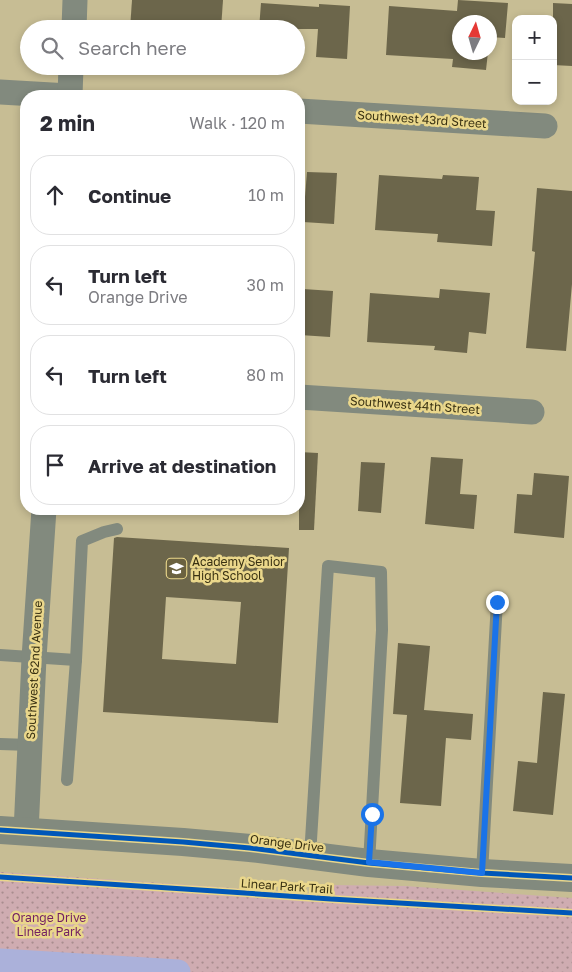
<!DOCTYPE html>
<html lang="en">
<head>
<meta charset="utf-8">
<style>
  :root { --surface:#fff; --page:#f7f7f7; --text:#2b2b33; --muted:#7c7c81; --line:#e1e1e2 }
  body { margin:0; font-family:"Golos Text",sans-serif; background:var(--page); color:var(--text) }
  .controls { position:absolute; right:15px; top:15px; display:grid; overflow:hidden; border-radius:10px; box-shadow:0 2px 8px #0003 }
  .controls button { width:45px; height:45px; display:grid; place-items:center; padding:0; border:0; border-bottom:1px solid var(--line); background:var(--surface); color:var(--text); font:25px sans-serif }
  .compass { position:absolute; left:452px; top:15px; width:45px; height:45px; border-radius:50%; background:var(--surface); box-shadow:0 2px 8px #0003; rotate:5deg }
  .stop { position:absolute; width:15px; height:15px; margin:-11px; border:4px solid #1a73e8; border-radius:50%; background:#fff }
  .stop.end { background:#1a73e8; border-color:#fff; box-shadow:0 1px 5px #0008 }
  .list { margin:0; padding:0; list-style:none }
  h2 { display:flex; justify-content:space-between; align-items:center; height:65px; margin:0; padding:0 20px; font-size:21px }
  h2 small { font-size:16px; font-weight:400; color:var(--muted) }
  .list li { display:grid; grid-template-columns:32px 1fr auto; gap:15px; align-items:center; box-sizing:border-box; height:80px; margin:0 10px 10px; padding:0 10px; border:1px solid var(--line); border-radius:20px }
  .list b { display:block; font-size:19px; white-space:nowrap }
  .list p { margin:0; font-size:16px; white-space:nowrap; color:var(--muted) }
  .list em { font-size:16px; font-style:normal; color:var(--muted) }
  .icon { flex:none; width:28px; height:28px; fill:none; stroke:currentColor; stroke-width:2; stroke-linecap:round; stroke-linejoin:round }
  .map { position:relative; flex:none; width:572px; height:972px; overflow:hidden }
  .search { position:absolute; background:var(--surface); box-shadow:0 2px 8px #0003; left:20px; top:20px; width:285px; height:55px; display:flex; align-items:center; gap:12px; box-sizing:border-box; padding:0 18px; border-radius:28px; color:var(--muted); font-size:19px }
  .panel { position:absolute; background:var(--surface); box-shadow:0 2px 8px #0003; left:20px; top:90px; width:285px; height:425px; border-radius:20px }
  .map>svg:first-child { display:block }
  .park { fill:url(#park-dots) }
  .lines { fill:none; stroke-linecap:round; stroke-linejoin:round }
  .canal { stroke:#abb1da; stroke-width:25 }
  .building { fill:#6c664b; fill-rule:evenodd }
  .service { stroke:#828a7e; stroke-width:12 }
  .minor { stroke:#828a7e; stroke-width:25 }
  .tertiary { stroke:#828a7e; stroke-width:28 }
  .cycleway-casing { stroke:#ead78b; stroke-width:8 }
  .cycleway { stroke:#0057b8; stroke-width:5 }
  .route { stroke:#1a73e8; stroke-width:6 }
  .labels { text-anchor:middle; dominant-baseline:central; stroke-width:5; stroke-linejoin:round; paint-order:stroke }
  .street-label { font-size:12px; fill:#393112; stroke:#ead78b }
  .poi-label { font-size:12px; fill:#393112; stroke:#ead78b; text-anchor:start }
  .park-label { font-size:12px; fill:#721f63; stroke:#ead78b }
</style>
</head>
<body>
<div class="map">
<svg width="572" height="972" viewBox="0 0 572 972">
  <defs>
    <pattern id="park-dots" width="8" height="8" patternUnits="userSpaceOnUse" patternTransform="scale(1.25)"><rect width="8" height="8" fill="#cfacb1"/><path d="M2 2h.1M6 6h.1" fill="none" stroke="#a98d8f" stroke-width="1.8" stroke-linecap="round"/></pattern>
  </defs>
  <rect width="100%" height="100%" fill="#c7bd94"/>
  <path class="park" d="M 0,872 L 320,894 L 330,885 L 405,886 L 572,898 L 572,972 L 0,972 Z"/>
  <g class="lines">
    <path class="canal" d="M 0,961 L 178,972"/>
  </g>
  <g class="building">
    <path d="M 132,0 L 223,0 L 221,29 L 130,29 Z"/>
    <path d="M 458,0 L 508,3 L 505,38 L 490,37 L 490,22 L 460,22 L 460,52 L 488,52 L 486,70 L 452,67 L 453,59 L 386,55 L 389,6 L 457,11 Z"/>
    <path d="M 261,3 L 319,7 L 319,4 L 350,6 L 347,59 L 316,57 L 318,29 L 259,29 Z"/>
    <path d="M 553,3 L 572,4 L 572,66 L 553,65 Z"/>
    <path d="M 307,172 L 337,173 L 334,224 L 303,222 Z"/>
    <path d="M 379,175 L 442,179 L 443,175 L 479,177 L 476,210 L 495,211 L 492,246 L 437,242 L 438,234 L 375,230 Z"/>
    <path d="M 537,188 L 572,191 L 572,284 L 566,351 L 526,348 L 535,252 L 532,251 Z"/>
    <path d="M 303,289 L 333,291 L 330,337 L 300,335 Z"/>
    <path d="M 440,289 L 490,293 L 486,334 L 469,332 L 467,353 L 434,350 L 435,346 L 367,342 L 370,293 L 439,298 Z"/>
    <path d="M 299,452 L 318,453 L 314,530 L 299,530 Z"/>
    <path d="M 431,457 L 463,459 L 460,494 L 477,495 L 474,529 L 425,524 Z"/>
    <path d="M 361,462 L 385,463 L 381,513 L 358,511 Z"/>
    <path d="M 534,473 L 569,476 L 564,538 L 514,533 L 517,494 L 532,495 Z"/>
    <path d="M 117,537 L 289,548 L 278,723 L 103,712 L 114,538 ZM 166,597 L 241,602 L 236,664 L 162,659 Z"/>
    <path d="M 398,643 L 430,646 L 424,710 L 473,714 L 471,740 L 446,738 L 441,806 L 400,803 L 407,715 L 393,714 Z"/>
    <path d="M 543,692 L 565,694 L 553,815 L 513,811 L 518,761 L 537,763 Z"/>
  </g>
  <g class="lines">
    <g class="service">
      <path d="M 0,655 L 76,660"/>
      <path d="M 0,744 L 30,745"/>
      <path d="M 67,780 L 76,660 L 82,541 L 104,532 L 117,529"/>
      <path d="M 310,856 L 328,566 L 381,572 L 382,630 L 369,863"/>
      <path d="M 482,873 L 497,601"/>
    </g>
    <g class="minor">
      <path d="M 74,29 L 75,0"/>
      <path d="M 0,92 L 69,96"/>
      <path d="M 70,96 L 71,66"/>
      <path d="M 299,111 L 545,126"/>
      <path d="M 299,397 L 532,412"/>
      <path d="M 26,832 L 34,658 L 44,509"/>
    </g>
    <path class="tertiary" d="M 0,830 L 183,842 L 250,848 L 369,863 L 482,873 L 572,878"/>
    <defs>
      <g id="cycleway">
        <path d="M 0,830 L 183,842 L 250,848 L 369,863 L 482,873 L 572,878"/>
        <path d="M 0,877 L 215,891 L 331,899 L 572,913"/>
      </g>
    </defs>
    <use href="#cycleway" class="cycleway-casing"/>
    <use href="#cycleway" class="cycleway"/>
  </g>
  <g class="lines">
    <path class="route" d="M 372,814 L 369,862 L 482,873 L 497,602"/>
  </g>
  <defs>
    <symbol id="school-square" viewBox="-11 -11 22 22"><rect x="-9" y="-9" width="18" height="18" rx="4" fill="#6b6240" stroke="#ead78b"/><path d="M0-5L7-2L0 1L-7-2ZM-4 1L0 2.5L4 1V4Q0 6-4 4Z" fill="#fff"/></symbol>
  </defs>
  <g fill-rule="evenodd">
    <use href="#school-square" x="164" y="556" width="25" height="25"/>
  </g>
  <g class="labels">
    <g class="street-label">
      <text transform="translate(422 119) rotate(4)">Southwest 43rd Street</text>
      <text transform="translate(415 405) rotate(4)">Southwest 44th Street</text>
      <text transform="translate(34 670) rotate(-87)">Southwest 62nd Avenue</text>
      <text transform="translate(287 843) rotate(7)">Orange Drive</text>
      <text transform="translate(287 886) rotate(4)">Linear Park Trail</text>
    </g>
    <g class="poi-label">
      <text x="192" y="561">Academy Senior<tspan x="192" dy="14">High School</tspan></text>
    </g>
    <g class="park-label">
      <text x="49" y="917">Orange Drive<tspan x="49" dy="14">Linear Park</tspan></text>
    </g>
  </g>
</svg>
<div class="controls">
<button>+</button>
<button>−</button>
</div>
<svg class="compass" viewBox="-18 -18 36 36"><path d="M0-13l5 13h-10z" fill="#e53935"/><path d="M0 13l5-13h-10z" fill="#7c7c81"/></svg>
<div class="stop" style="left:372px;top:814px"></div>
<div class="stop end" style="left:497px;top:602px"></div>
<div class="search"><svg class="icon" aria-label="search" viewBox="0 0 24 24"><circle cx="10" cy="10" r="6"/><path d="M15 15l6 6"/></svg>Search here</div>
<section class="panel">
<h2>2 min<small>Walk · 120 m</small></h2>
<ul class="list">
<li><svg class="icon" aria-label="ahead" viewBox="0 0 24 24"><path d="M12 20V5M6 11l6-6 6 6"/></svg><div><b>Continue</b></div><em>10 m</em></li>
<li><svg class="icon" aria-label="left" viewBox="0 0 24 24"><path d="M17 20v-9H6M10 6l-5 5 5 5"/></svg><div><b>Turn left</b><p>Orange Drive</p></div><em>30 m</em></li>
<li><svg class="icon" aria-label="left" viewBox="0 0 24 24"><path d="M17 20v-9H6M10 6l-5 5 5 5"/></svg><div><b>Turn left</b></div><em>80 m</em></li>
<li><svg class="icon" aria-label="arrive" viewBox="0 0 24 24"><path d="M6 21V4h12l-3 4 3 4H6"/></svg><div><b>Arrive at destination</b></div></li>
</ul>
</section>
</div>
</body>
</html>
